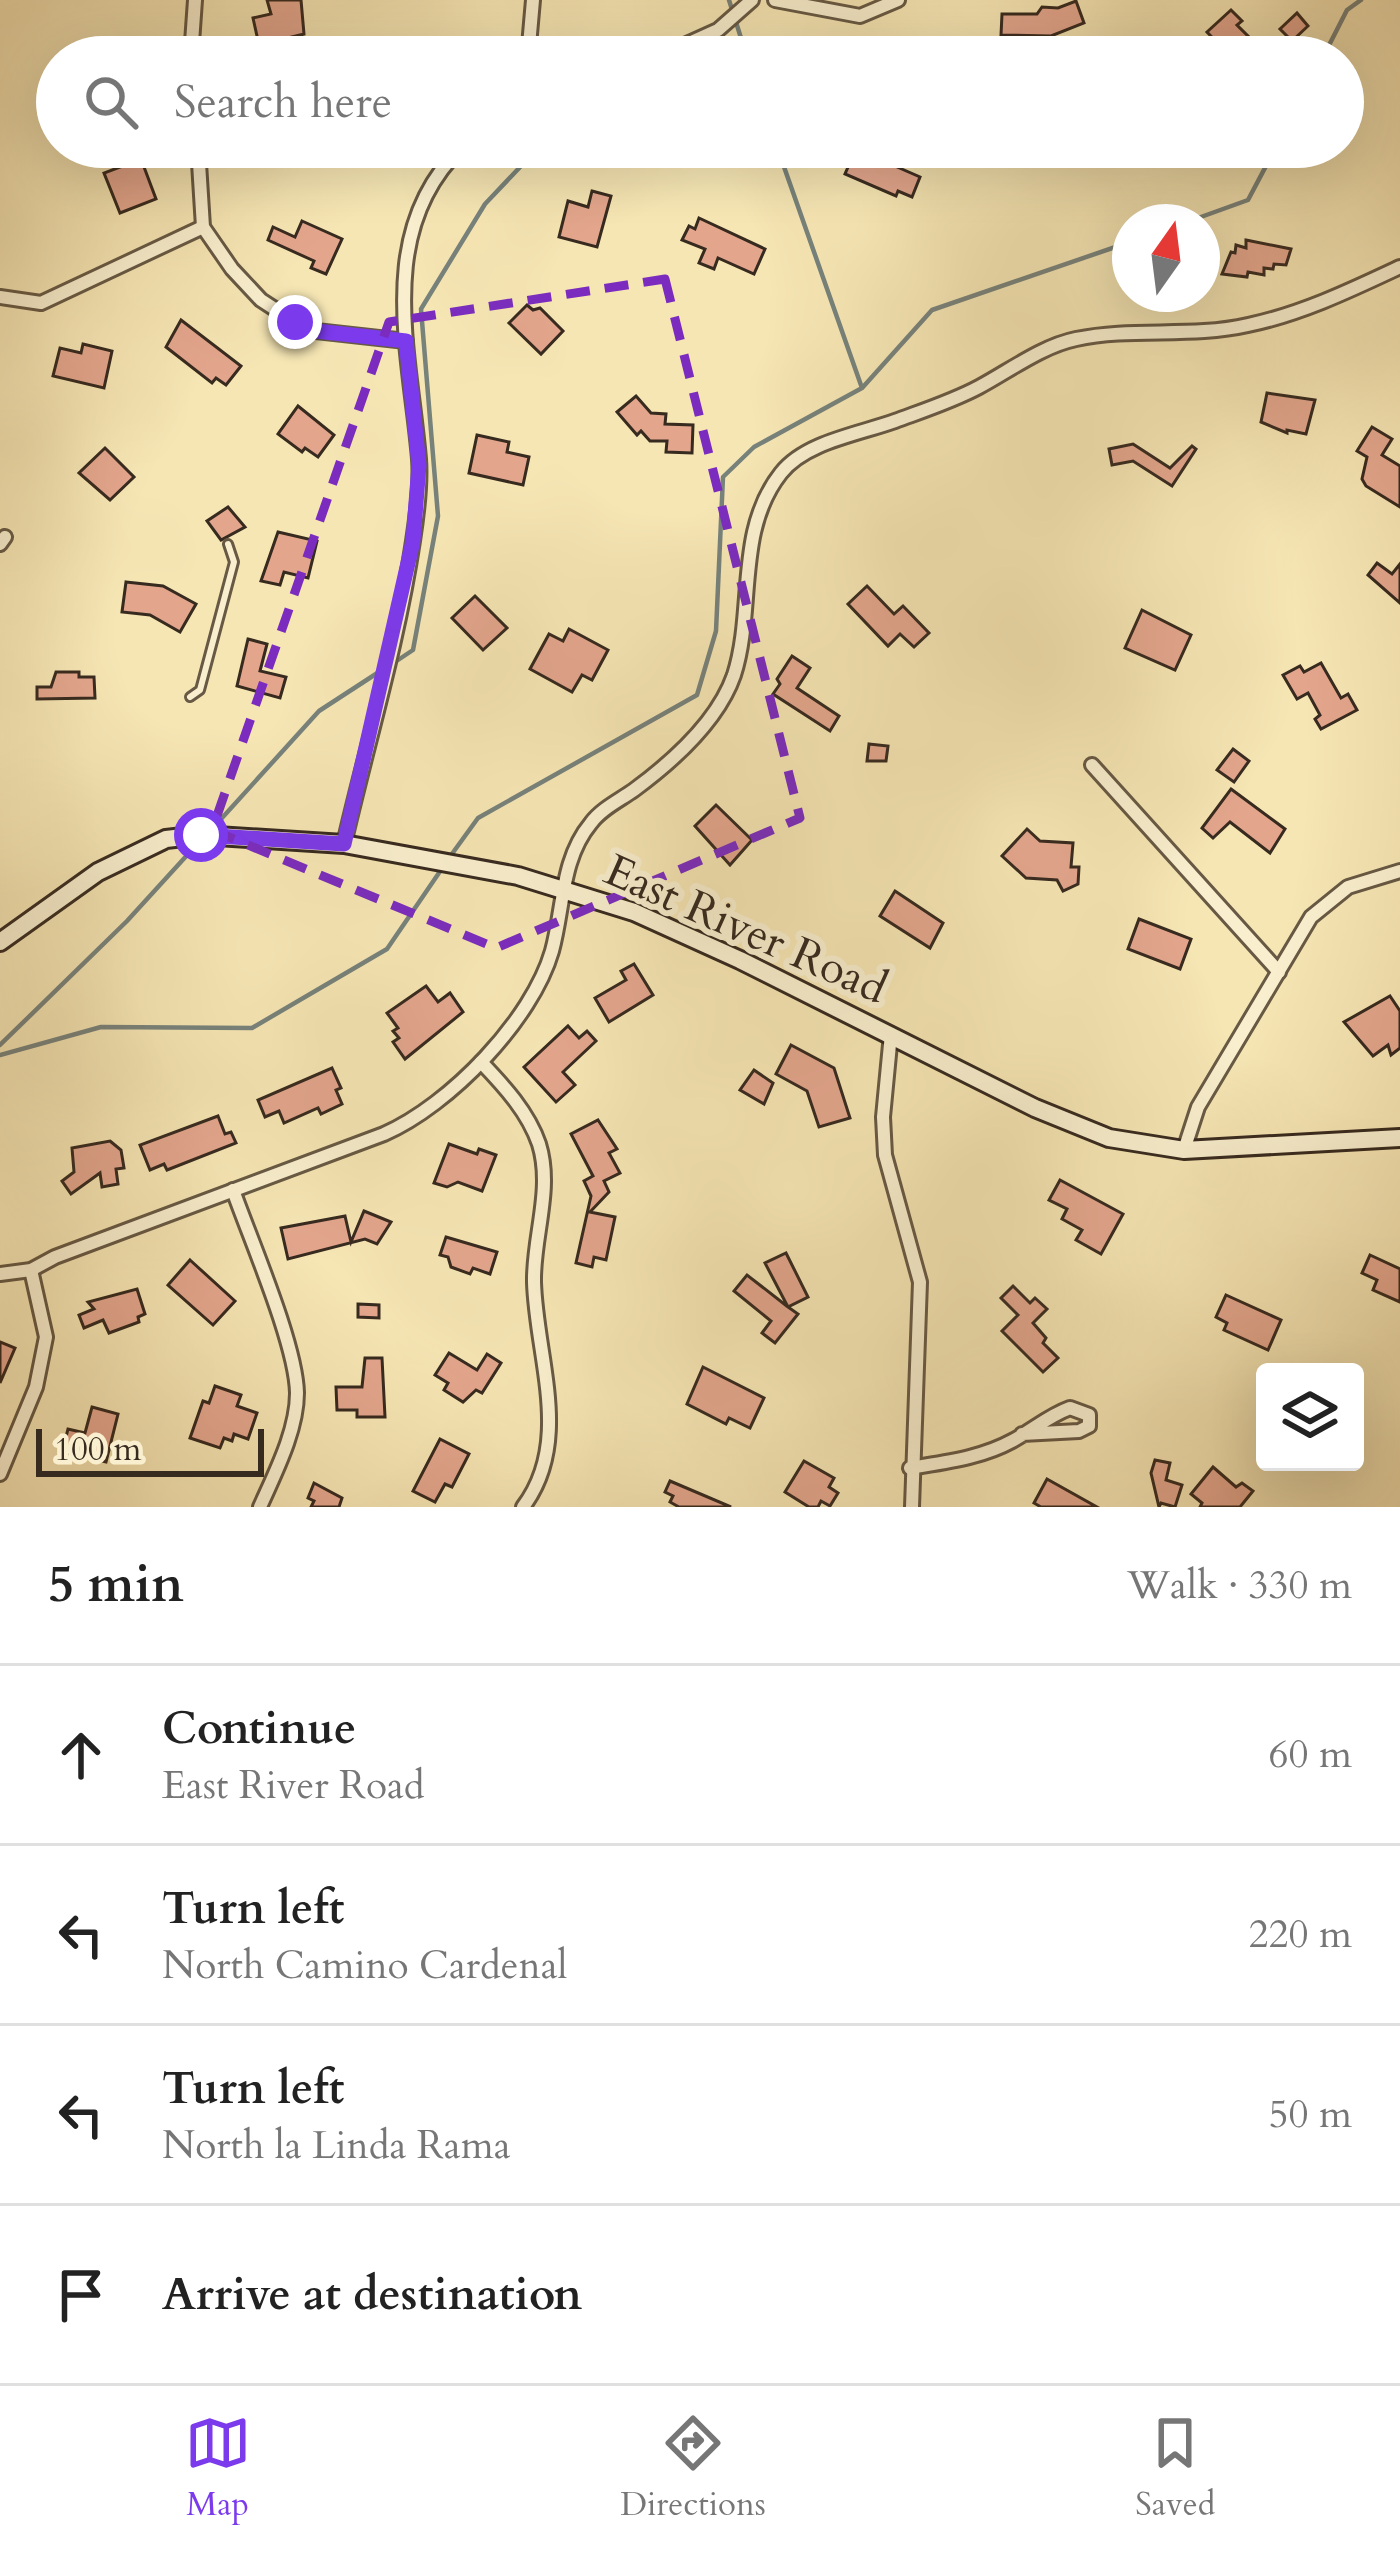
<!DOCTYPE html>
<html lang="en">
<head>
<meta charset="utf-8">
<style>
  :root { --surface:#fff; --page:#f6f6f6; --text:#222; --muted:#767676; --line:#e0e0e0; --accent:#7c3aed }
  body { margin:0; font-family:Cardo,serif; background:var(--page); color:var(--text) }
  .controls { position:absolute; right:36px; bottom:36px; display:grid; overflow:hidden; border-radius:12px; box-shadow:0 12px 48px #0002 }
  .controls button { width:108px; height:108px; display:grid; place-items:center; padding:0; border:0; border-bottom:3px solid var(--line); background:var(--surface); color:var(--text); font:60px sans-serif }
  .compass { position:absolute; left:1112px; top:204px; width:108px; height:108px; border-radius:50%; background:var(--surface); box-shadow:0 12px 48px #0002; rotate:14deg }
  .scale { position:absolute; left:36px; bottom:30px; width:228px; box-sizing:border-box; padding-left:12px; border:6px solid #372a1f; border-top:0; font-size:33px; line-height:42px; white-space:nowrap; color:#372a1f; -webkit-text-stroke:9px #f9efce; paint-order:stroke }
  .stop { position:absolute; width:36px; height:36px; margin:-27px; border:9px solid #7c3aed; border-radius:50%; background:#fff }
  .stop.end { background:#7c3aed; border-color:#fff; box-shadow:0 3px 12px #0008 }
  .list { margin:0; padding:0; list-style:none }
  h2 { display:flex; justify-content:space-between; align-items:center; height:156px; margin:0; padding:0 48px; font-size:51px }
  h2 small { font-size:39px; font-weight:400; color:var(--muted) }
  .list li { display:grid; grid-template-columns:78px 1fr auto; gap:36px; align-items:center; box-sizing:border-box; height:180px; padding:0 48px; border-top:3px solid var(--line) }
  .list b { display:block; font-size:45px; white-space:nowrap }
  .list p { margin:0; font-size:39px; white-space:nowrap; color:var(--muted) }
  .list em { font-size:39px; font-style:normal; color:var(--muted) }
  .icon { flex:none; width:66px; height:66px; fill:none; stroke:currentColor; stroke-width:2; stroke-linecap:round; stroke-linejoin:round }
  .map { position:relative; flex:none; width:1400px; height:1507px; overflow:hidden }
  .search { position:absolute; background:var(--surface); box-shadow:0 12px 48px #0002; left:36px; right:36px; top:36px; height:132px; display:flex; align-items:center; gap:30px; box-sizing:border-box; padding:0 42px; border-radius:66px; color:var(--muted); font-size:45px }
  .sheet { height:876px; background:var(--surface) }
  nav { display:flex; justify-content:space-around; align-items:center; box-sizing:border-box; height:168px; border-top:3px solid var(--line); background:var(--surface); font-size:33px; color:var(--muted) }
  nav a { display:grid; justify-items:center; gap:6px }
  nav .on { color:var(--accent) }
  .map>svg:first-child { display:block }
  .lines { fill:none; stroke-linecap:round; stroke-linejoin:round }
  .stream { stroke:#77827b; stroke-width:4.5 }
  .building { fill:#e3a68d; stroke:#372a1f; stroke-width:3 }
  .lane-casing { stroke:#675944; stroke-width:12 }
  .street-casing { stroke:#675944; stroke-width:18 }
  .secondary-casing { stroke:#372a1f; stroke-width:22 }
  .lane { stroke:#f9efce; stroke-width:6 }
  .street { stroke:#f9efce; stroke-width:12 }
  .secondary { stroke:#f9efce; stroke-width:16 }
  .route { stroke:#7c3aed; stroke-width:15 }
  .marked { fill:none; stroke:#7b2cbf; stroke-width:9; stroke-dasharray:24 15; stroke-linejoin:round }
  .labels { text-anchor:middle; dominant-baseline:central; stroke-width:12; stroke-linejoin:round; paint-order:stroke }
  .street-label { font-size:45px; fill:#372a1f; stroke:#f9efce }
</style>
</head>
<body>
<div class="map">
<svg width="1400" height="1507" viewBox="0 0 1400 1507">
  <rect width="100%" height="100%" fill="#f6e6b4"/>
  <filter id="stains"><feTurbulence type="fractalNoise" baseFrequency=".00167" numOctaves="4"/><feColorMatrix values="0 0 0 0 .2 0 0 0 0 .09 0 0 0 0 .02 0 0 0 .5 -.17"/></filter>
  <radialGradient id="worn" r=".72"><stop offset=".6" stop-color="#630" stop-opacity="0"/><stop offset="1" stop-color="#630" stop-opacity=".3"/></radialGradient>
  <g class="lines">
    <g class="stream">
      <path d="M 729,0 L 747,57"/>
      <path d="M 1323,57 L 1347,10 L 1361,0"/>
      <path d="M 619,147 L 659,156 L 679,147"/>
      <path d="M 1187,222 L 1248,200 L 1276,147"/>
      <path d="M 863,387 L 932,310 L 1130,242"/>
      <path d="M 392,664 L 413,650 L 438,516 L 421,309 L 485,204 L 539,147"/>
      <path d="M 212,829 L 319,711 L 382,670"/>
      <path d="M 449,858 L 478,818 L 697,695 L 716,631 L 723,477 L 754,447 L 862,388 L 777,147"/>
      <path d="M 0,1045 L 127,921 L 200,841"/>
      <path d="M 0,1055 L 101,1027 L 252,1028 L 387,949 L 443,867"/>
    </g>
  </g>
  <g class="building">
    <path d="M 267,0 L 301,0 L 304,34 L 259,45 L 253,18 L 271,14 Z"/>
    <path d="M 1076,1 L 1084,23 L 1051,36 L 1001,35 L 1002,14 L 1037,14 L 1042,7 L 1058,8 Z"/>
    <path d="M 1231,10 L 1242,21 L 1237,25 L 1263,51 L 1256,57 L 1231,57 L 1207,32 Z"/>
    <path d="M 1297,13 L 1308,26 L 1292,41 L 1280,29 Z"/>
    <path d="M 132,41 L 137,57 L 89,57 L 89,54 Z"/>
    <path d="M 265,147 L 307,147 L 287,163 L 282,159 L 269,166 L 261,153 L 268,149 Z"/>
    <path d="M 856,149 L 920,177 L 912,197 L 898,191 L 896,196 L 845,174 Z"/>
    <path d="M 141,159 L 156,199 L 120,213 L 104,173 Z"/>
    <path d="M 592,191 L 611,196 L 597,247 L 559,237 L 568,201 L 588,207 Z"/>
    <path d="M 699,218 L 765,249 L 754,274 L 718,258 L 714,269 L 699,263 L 705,249 L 682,240 L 689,226 L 695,229 Z"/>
    <path d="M 302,221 L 342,239 L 326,274 L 311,268 L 314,261 L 268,240 L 273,227 L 295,237 Z"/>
    <path d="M 1246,240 L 1291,249 L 1286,265 L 1274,264 L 1273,269 L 1264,268 L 1264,275 L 1248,272 L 1247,277 L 1222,274 L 1231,252 L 1235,253 L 1236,245 L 1246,248 Z"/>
    <path d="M 527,305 L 533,310 L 540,308 L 563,331 L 541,354 L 509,323 Z"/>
    <path d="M 181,320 L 241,366 L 226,385 L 216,378 L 212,383 L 166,347 Z"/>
    <path d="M 83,344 L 112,351 L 104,388 L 53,376 L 60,348 L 81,353 Z"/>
    <path d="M 1267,393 L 1315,400 L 1306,434 L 1287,430 L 1287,433 L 1261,422 Z"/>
    <path d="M 636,396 L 651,413 L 666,414 L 665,424 L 693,425 L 692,453 L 666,452 L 667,441 L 650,441 L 641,431 L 637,435 L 617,412 Z"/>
    <path d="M 298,406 L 334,435 L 318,457 L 305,448 L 302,452 L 278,434 Z"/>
    <path d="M 1372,427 L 1392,439 L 1382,455 L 1400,466 L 1400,507 L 1366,486 L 1362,479 L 1367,457 L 1357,451 Z"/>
    <path d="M 477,435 L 509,442 L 507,452 L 529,457 L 523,485 L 469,473 Z"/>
    <path d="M 1133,444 L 1170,468 L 1192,446 L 1196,449 L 1172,486 L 1133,461 L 1112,465 L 1109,449 Z"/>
    <path d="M 105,448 L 134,477 L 110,500 L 79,473 Z"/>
    <path d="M 228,507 L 245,527 L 221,540 L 207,521 Z"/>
    <path d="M 278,532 L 317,541 L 308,578 L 284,572 L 280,585 L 261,581 Z"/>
    <path d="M 1377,563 L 1392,574 L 1400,564 L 1400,603 L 1368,575 Z"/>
    <path d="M 126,582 L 163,586 L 196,604 L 180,632 L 150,615 L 122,612 Z"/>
    <path d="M 867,586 L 894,614 L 903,606 L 929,633 L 914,647 L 900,634 L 888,646 L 848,604 Z"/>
    <path d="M 475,596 L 507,628 L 483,650 L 452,618 Z"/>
    <path d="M 1142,610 L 1191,635 L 1175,670 L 1125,648 Z"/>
    <path d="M 569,629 L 608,650 L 592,680 L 582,675 L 572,692 L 530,669 L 549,634 L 563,641 Z"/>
    <path d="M 248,639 L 267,644 L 260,671 L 286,677 L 280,698 L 237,686 Z"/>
    <path d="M 792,656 L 810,668 L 797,688 L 839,716 L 830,731 L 773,694 L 780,684 L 777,679 Z"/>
    <path d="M 1321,663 L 1341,698 L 1348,694 L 1357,710 L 1321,729 L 1315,719 L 1320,715 L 1308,693 L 1297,699 L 1283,675 L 1300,666 L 1304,672 Z"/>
    <path d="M 56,672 L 79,672 L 79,677 L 94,677 L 95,698 L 37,699 L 37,687 L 51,687 Z"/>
    <path d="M 869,744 L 888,746 L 886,761 L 867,761 Z"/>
    <path d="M 1233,749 L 1249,761 L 1234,782 L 1217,770 Z"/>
    <path d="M 1231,789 L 1285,829 L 1270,853 L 1230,822 L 1213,838 L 1202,828 Z"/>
    <path d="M 716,805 L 752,840 L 730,865 L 695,826 Z"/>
    <path d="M 1027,829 L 1040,841 L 1073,843 L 1071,867 L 1079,867 L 1078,884 L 1063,891 L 1057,880 L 1026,878 L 1002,856 Z"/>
    <path d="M 895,891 L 943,923 L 930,948 L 880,916 Z"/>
    <path d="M 1139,919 L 1191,939 L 1180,969 L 1128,949 Z"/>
    <path d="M 634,964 L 653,995 L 609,1022 L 595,998 L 626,980 L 621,971 Z"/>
    <path d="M 426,986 L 438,1002 L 450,993 L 463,1012 L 405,1059 L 393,1042 L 399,1038 L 393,1031 L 398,1028 L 387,1013 Z"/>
    <path d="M 1390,996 L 1400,1011 L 1400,1048 L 1391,1055 L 1388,1045 L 1373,1056 L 1344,1022 Z"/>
    <path d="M 568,1026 L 579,1038 L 587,1031 L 596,1041 L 563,1072 L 575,1085 L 556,1102 L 524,1067 Z"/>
    <path d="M 791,1045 L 834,1068 L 850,1118 L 819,1127 L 807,1091 L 776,1074 Z"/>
    <path d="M 332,1068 L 341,1088 L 336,1090 L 342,1104 L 321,1114 L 318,1108 L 284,1123 L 279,1111 L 265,1117 L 258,1100 Z"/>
    <path d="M 754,1070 L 773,1083 L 764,1104 L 740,1090 Z"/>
    <path d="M 218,1116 L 225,1134 L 231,1132 L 236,1143 L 167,1170 L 164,1164 L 150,1170 L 140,1145 Z"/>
    <path d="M 598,1120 L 617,1149 L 609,1153 L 620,1173 L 604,1181 L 609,1192 L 590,1212 L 615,1217 L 606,1260 L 594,1257 L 592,1267 L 576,1263 L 591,1196 L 584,1181 L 593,1176 L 571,1134 Z"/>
    <path d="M 110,1141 L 121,1150 L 124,1168 L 116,1169 L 118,1184 L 102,1187 L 100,1173 L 71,1194 L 62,1181 L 74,1172 L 72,1148 Z"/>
    <path d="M 449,1144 L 477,1154 L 479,1149 L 496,1155 L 482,1191 L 458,1182 L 447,1187 L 434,1183 Z"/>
    <path d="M 1060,1180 L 1123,1214 L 1101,1254 L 1076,1240 L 1082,1230 L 1062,1219 L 1067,1209 L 1049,1200 Z"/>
    <path d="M 364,1211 L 391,1222 L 377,1244 L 365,1239 L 288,1259 L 281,1228 L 345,1216 L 351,1242 Z"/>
    <path d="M 446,1237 L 497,1252 L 490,1274 L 473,1268 L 470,1274 L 451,1267 L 448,1257 L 440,1255 Z"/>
    <path d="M 786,1253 L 808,1297 L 788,1307 L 798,1314 L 775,1343 L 762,1333 L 771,1321 L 734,1291 L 747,1275 L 788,1307 L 765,1263 Z"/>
    <path d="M 1370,1255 L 1400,1269 L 1400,1302 L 1373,1290 L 1377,1280 L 1362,1273 Z"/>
    <path d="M 190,1260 L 235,1301 L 213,1325 L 168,1285 Z"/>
    <path d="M 1013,1286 L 1030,1303 L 1035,1298 L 1047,1309 L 1033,1323 L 1046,1338 L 1043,1343 L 1058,1358 L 1043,1372 L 1002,1331 L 1018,1315 L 1001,1298 Z"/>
    <path d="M 137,1289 L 145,1314 L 138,1317 L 139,1322 L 109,1333 L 103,1320 L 84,1328 L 79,1315 L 94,1309 L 88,1302 Z"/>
    <path d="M 1226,1295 L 1281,1320 L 1268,1350 L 1224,1330 L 1227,1323 L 1216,1317 Z"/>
    <path d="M 358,1304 L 379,1305 L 379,1318 L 358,1317 Z"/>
    <path d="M 0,1342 L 15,1348 L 0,1383 Z"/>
    <path d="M 449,1353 L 477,1370 L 487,1354 L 501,1363 L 482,1393 L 476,1390 L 463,1402 L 444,1390 L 448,1383 L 435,1375 Z"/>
    <path d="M 365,1358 L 382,1358 L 385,1417 L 357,1417 L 357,1410 L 337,1410 L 336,1387 L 362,1387 Z"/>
    <path d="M 703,1367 L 764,1398 L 750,1428 L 729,1418 L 726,1424 L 687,1404 Z"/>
    <path d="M 215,1386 L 241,1395 L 237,1406 L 257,1413 L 248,1439 L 234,1434 L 232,1441 L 224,1438 L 220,1448 L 190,1438 L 203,1401 L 209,1403 Z"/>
    <path d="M 92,1407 L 118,1414 L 106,1462 L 62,1452 L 68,1429 L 85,1433 Z"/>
    <path d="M 440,1439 L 469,1454 L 452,1487 L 445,1484 L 435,1502 L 413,1491 Z"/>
    <path d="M 1155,1460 L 1170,1463 L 1166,1480 L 1182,1485 L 1175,1507 L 1161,1503 L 1159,1507 L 1151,1473 Z"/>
    <path d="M 804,1461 L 834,1478 L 829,1487 L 838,1493 L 830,1506 L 821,1501 L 818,1507 L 809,1507 L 785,1492 Z"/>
    <path d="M 1213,1467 L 1236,1487 L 1242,1483 L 1253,1491 L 1240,1507 L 1200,1507 L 1202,1503 L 1191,1494 Z"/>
    <path d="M 1047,1479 L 1097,1507 L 1041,1507 L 1034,1503 Z"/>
    <path d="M 670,1481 L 731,1507 L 679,1507 L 670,1502 L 673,1496 L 665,1492 Z"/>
    <path d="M 314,1483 L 342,1498 L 339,1507 L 311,1507 L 314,1501 L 308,1498 Z"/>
  </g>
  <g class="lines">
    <defs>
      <path id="lane" d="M 190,697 L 200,690 L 234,562 L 228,544"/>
      <g id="street">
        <path d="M 775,0 L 860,16 L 898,0"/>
        <path d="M 191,57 L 195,0"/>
        <path d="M 528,57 L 533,0"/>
        <path d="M 658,57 L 718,30 L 752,0"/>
        <path d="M 198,147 L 203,227 L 232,269 L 261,300 L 307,330 L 406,341"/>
        <path d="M 0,297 L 41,303 L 203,227"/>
        <path d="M 0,544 L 5,537"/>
        <path d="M 1092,765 L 1279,972"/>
        <path d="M 344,844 C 367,744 398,643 413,541 C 417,515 421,485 419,459 C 410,352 374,231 462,147"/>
        <path d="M 891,1034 L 883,1117 L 885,1155 L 920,1282 L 912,1507"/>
        <path d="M 481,1062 C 504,1086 528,1112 539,1144 C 553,1189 533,1237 534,1282 C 536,1357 573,1441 523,1507"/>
        <path d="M 1184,1150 L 1198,1107 L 1311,917 L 1348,887 L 1400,871"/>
        <path d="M 233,1190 C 251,1241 296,1344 297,1393 C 297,1431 275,1473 260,1507"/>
        <path d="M 0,1274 L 31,1270 L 55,1257 L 384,1134 C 450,1105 532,1020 552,951 C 564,907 561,859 591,823 C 601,809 620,800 634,790 C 672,762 718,721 734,675 C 755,610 735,531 781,473 C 805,442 859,434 895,421 C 922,411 953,401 979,387 C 1009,371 1042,346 1076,339 C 1133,327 1191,338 1248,325 C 1301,314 1351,290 1400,267"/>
        <path d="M 910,1468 C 945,1462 981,1458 1012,1441 C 1033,1430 1048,1416 1070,1408 L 1089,1415 L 1089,1426 L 1079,1431 L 1022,1434"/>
        <path d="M 0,1474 L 36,1387 L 46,1337 L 31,1270"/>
      </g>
      <path id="secondary" d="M 0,942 L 98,872 L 166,839 L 201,835 L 344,844 L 518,876 L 634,912 L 740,960 L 1035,1108 L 1109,1138 L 1184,1150 L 1400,1138"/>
    </defs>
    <use href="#lane" class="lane-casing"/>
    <use href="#street" class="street-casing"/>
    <use href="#secondary" class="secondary-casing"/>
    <use href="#lane" class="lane"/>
    <use href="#street" class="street"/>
    <use href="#secondary" class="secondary"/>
  </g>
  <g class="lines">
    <path class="route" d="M 201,835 L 344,844 L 413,541 L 419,465 L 406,341 L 307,330 L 295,322"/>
  </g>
  <path class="marked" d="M 665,279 L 800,818 L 496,948 L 212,830 L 389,322 Z"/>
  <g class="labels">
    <g class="street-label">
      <text transform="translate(746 929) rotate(24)">East River Road</text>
    </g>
  </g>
  <rect width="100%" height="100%" filter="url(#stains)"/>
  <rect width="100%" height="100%" fill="url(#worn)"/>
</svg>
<div class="controls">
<button><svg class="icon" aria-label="layers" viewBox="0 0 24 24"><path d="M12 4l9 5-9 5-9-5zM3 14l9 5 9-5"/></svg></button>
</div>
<svg class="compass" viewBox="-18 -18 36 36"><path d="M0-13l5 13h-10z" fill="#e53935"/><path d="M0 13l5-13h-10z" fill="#767676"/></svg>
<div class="scale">100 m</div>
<div class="stop" style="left:201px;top:835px"></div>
<div class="stop end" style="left:295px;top:322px"></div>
<div class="search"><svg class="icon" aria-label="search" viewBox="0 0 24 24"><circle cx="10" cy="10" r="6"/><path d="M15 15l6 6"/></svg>Search here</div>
</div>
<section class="sheet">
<h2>5 min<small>Walk · 330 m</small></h2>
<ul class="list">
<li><svg class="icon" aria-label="ahead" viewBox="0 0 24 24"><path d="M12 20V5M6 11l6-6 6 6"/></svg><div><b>Continue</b><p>East River Road</p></div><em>60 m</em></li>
<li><svg class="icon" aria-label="left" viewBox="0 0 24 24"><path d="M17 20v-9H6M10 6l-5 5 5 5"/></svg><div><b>Turn left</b><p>North Camino Cardenal</p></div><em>220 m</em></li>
<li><svg class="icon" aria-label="left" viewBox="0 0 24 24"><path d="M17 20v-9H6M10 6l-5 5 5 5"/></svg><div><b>Turn left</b><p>North la Linda Rama</p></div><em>50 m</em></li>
<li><svg class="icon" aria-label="arrive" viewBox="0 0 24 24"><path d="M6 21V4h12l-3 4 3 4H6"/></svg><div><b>Arrive at destination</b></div></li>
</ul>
</section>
<nav>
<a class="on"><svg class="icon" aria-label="map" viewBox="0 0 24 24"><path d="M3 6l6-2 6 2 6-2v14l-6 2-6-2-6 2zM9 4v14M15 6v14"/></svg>Map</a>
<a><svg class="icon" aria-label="directions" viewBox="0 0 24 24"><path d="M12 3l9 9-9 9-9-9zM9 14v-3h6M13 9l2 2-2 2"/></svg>Directions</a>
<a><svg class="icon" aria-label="saved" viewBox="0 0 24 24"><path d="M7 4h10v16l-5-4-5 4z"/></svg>Saved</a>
</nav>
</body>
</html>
